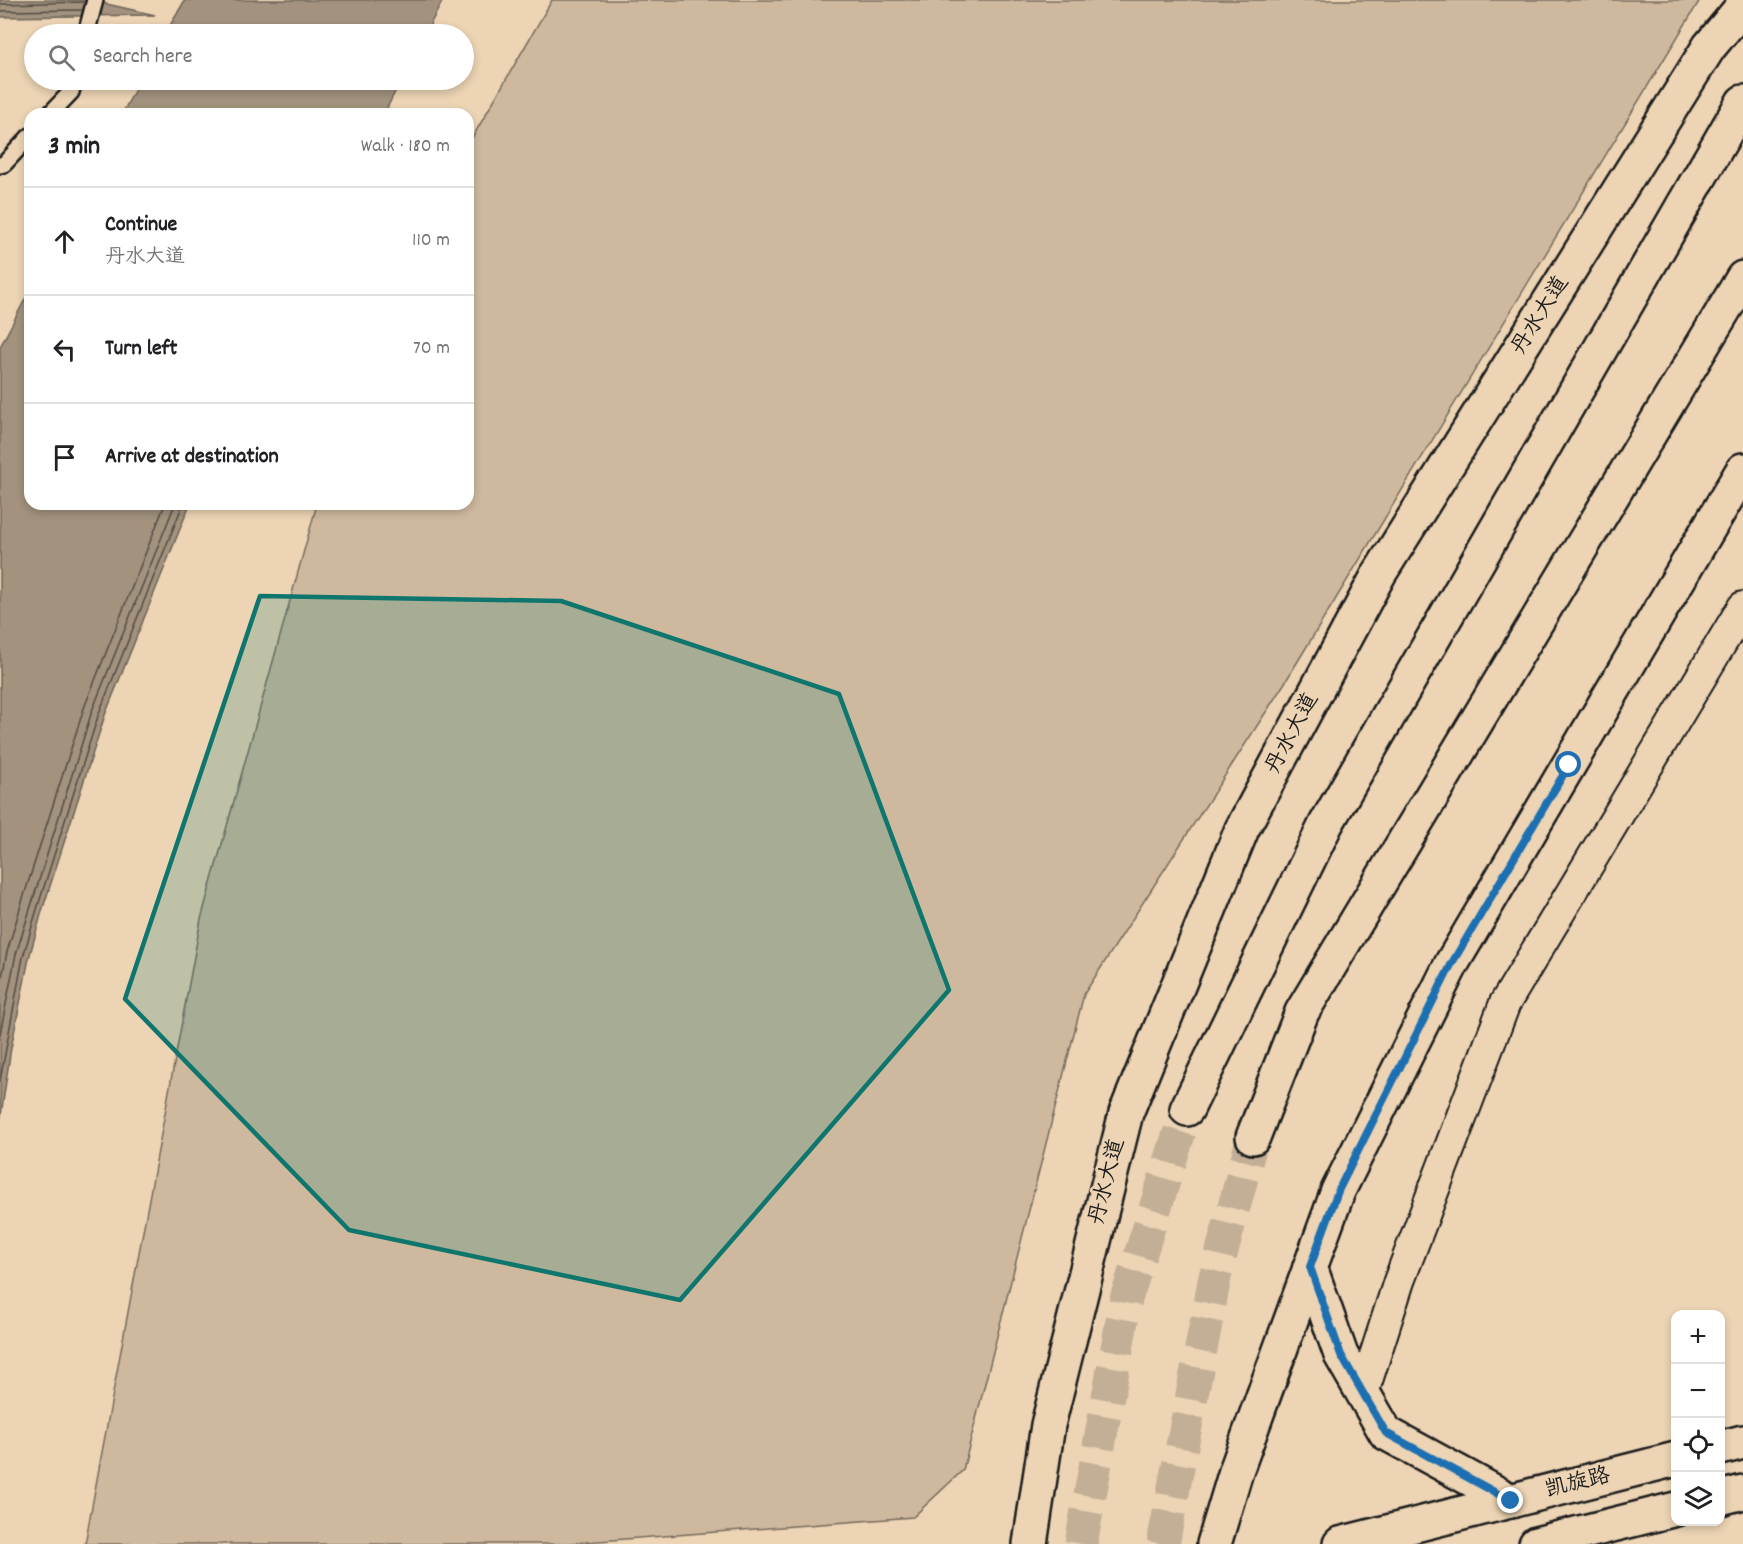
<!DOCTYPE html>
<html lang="en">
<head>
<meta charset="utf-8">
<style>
  :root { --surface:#fff; --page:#f6f6f6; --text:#202124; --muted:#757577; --line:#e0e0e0 }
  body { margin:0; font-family:Dekko,"LXGW WenKai TC",sans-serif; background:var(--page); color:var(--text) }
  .controls { position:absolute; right:18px; bottom:18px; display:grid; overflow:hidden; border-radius:12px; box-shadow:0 3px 9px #0003 }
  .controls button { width:54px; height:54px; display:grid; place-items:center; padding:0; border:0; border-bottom:2px solid var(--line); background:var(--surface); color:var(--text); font:30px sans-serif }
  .stop { position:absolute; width:18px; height:18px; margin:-14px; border:4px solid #1f6fb2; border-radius:50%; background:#fff }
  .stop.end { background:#1f6fb2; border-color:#fff; box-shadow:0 2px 6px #0008 }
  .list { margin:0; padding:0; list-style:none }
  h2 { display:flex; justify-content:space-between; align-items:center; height:78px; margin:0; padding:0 24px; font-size:26px }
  h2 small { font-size:20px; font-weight:400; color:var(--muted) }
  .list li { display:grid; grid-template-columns:39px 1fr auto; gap:18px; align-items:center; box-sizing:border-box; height:108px; padding:0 24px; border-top:2px solid var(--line) }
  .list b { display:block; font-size:22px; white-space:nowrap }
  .list p { margin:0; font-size:20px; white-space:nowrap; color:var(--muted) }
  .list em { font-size:20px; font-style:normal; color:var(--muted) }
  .icon { flex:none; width:33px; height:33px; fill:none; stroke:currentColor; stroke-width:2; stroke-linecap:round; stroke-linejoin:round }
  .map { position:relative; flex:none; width:1743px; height:1544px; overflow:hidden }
  .search { position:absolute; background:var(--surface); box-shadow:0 3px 9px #0003; left:24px; top:24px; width:450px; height:66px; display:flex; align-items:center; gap:15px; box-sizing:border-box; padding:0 21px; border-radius:33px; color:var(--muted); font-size:22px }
  .panel { position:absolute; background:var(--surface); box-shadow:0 3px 9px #0003; left:24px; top:108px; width:450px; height:402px; border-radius:18px }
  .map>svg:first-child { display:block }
  .green { fill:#ceb99e; stroke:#756a5d; stroke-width:1.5 }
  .water { fill:#a2927e; stroke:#6c6357; stroke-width:1.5 }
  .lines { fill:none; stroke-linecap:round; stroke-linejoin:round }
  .shore { stroke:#524b43; stroke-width:1.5 }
  .trunk-tunnel { stroke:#c2af96; stroke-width:33; stroke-dasharray:33 16; stroke-linecap:butt }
  .service-casing { stroke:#1c1c1c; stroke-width:20 }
  .minor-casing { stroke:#1c1c1c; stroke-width:34 }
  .secondary-casing { stroke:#1c1c1c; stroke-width:38 }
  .primary-casing { stroke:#1c1c1c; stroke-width:38 }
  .trunk-casing { stroke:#1c1c1c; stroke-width:38 }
  .service { stroke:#ecd4b4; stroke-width:15 }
  .minor { stroke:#ecd4b4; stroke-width:30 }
  .secondary { stroke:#ecd4b4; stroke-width:33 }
  .primary { stroke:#ecd4b4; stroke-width:33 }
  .trunk { stroke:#ecd4b4; stroke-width:33 }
  .route { stroke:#1f6fb2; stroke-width:8 }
  .marked { fill:#0f766e; fill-opacity:0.2; stroke:#0f766e; stroke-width:4.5; stroke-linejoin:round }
  .labels { text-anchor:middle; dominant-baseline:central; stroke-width:5; stroke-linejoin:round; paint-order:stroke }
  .street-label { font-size:22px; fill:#1c1c1c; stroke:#ecd4b4 }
</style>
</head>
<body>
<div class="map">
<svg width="1743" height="1544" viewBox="0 0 1743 1544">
  <rect width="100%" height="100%" fill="#ecd4b4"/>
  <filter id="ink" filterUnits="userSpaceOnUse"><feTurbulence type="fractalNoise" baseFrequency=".0167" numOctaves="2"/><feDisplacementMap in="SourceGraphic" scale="12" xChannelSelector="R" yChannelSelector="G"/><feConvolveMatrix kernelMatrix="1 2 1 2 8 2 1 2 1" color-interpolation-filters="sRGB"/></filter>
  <g filter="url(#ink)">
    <path class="green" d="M 552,0 L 1700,0 L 1284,684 L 1084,994 L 963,1470 L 913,1517 L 560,1544 L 85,1544 L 201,919 L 317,504 L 468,504 L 468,145 Z"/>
    <g class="water">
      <path d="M 0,0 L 89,0 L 155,15 L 0,17 Z"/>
      <path d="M 185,0 L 443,0 L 425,34 L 165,34 Z"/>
      <path d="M 140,80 L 401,80 L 384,114 L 122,114 Z"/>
      <path d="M 30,290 L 30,504 L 190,504 L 105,715 L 42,911 L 29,958 L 11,1048 L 0,1122 L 0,347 Z"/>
    </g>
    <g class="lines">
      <g class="shore">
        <path d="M 0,4 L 85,2"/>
        <path d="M 0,11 L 83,10"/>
        <path d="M 0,987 L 7,952 L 21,905 L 84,708 L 165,504"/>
        <path d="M 0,1034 L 16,954 L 92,711 L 175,504"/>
        <path d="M 0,1081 L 23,957 L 37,909 L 99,713 L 183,504"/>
      </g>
      <g class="trunk-tunnel">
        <path d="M 1081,1544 L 1126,1299 L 1187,1109"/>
        <path d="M 1163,1544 L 1215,1277 L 1253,1137"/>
      </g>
      <defs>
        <g id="service">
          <path d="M 86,34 L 95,0"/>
          <path d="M 50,114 L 71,92 L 74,80"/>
          <path d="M 0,165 L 4,164 L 30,136"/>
        </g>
        <path id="minor" d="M 1363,1393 L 1399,1281 L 1505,1003 L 1743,607"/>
        <g id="secondary">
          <path d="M 1310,1267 L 1341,1355 L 1386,1433 L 1511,1501"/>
          <path d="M 1720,1448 L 1743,1442"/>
          <path d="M 1720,1498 L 1743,1492"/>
          <path d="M 1340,1544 L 1676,1459"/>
          <path d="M 1536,1544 L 1676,1509"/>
        </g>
        <g id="primary">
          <path d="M 1030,1544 L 1048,1425 L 1126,1113 L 1242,829 L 1379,574 L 1709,47 L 1743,6"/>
          <path d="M 1214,1544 L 1236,1471 L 1338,1191 L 1452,963 L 1743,470"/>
        </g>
        <g id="trunk">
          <path d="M 1187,1109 L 1326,824 L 1743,102"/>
          <path d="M 1253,1137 L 1302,1012 L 1743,278"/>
        </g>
      </defs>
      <use href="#service" class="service-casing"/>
      <use href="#minor" class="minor-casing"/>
      <use href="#secondary" class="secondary-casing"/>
      <use href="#primary" class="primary-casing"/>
      <use href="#trunk" class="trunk-casing"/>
      <use href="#service" class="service"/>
      <use href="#minor" class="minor"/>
      <use href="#secondary" class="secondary"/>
      <use href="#primary" class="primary"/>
      <use href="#trunk" class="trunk"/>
    </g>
  </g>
  <g class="lines" filter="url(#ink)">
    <path class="route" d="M 1511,1501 L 1386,1433 L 1341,1355 L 1310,1267 L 1338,1191 L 1452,963 L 1569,765"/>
  </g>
  <path class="marked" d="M 260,596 L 561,601 L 839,694 L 949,990 L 680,1300 L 349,1230 L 125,999 Z"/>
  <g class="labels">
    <g class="street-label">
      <text transform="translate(1541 316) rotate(-58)">丹水大道</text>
      <text transform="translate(1293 734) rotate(-62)">丹水大道</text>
      <text transform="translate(1108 1182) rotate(-76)">丹水大道</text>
      <text transform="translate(1578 1484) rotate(-14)">凯旋路</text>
    </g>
  </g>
</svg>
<div class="controls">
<button>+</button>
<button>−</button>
<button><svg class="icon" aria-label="locate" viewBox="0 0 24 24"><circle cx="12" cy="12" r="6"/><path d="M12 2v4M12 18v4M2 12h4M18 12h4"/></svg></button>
<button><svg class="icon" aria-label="layers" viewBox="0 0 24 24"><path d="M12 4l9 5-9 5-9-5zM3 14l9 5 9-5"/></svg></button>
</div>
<div class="stop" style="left:1569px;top:765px"></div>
<div class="stop end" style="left:1511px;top:1501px"></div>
<div class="search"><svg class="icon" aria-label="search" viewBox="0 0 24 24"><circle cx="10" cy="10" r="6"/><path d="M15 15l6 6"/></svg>Search here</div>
<section class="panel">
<h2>3 min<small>Walk · 180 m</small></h2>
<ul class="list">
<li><svg class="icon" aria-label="ahead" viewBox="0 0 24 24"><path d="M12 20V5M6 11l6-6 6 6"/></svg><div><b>Continue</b><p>丹水大道</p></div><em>110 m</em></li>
<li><svg class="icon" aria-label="left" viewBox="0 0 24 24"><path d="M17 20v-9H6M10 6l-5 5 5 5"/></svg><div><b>Turn left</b></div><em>70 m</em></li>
<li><svg class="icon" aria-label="arrive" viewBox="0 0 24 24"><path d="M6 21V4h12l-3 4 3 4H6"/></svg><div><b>Arrive at destination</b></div></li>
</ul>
</section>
</div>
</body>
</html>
